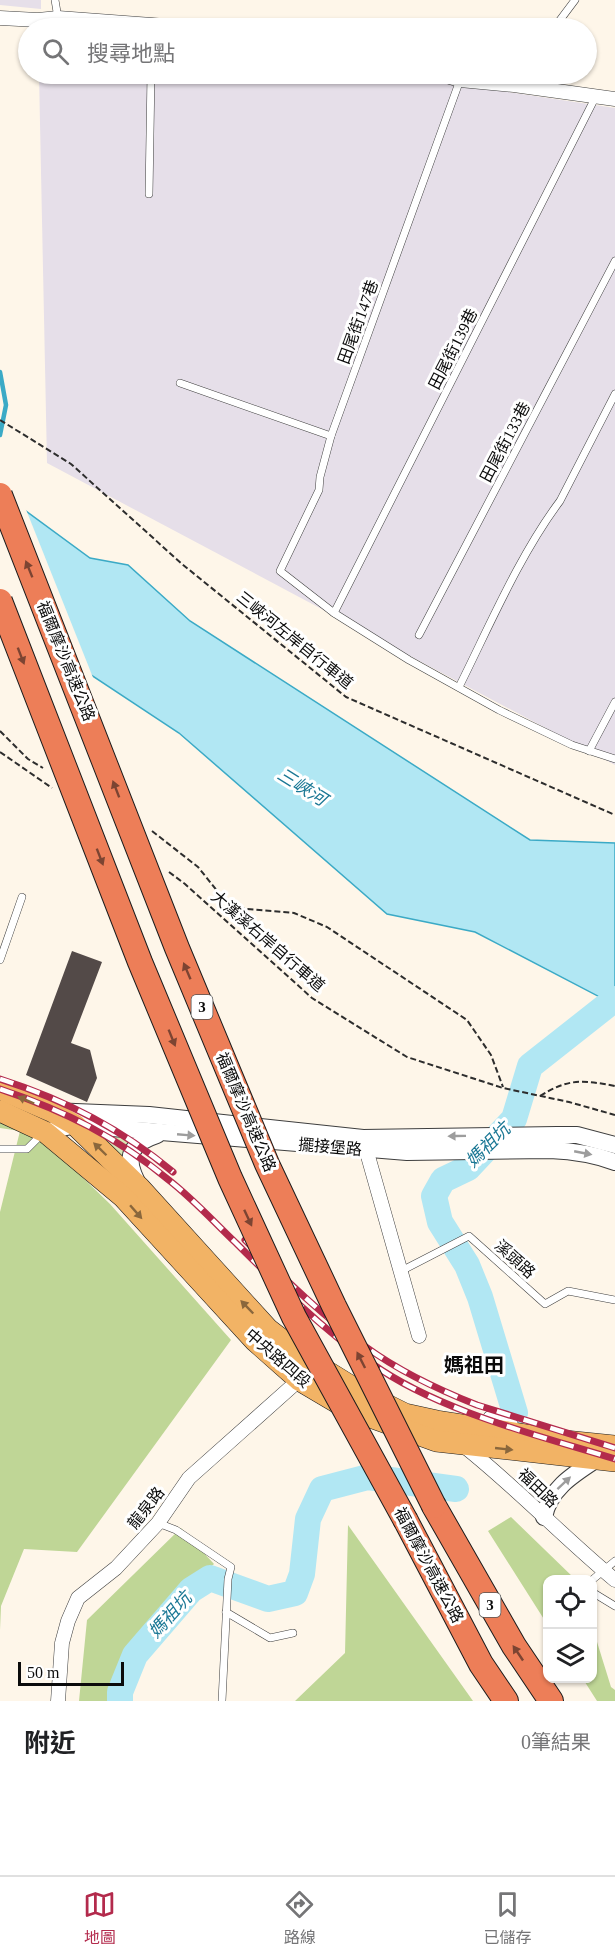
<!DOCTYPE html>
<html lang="zh-TW">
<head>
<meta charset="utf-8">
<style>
  :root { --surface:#fff; --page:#f6f6f6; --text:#202124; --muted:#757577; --line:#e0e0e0; --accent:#b32a4c }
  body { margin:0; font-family:"Times New Roman","Noto Sans TC",serif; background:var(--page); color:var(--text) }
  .controls { position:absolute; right:18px; bottom:18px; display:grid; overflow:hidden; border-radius:12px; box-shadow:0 2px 4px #0004 }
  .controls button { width:54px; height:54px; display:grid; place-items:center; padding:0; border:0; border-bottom:2px solid var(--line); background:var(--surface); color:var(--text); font:30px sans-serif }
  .scale { position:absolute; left:18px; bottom:15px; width:106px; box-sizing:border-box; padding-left:6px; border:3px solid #0b0b0b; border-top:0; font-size:16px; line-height:21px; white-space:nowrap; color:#0b0b0b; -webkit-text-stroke:4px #fff; paint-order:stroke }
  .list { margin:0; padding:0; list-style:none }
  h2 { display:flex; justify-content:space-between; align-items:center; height:78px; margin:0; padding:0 24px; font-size:26px }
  h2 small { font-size:20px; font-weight:400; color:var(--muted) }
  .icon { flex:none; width:33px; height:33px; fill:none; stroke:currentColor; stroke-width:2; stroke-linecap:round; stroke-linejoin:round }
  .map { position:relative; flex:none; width:615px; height:1701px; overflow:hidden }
  .search { position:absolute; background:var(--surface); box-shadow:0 2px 4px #0004; left:18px; right:18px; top:18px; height:66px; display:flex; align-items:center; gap:15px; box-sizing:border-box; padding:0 21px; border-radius:33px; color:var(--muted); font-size:22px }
  .sheet { height:174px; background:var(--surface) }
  nav { display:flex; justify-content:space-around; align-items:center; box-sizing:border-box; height:84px; border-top:2px solid var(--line); background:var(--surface); font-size:16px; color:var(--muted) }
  nav a { display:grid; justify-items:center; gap:3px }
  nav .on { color:var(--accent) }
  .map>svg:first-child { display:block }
  .industrial { fill:#e6dfe9 }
  .green { fill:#d8e6b5 }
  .forest { fill:#bfd696 }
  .water { fill:#b1e7f3; stroke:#3baac6; stroke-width:1.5 }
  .pier { fill:#fef6e9 }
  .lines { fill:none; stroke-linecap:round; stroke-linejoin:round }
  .stream { stroke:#3baac6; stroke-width:4.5 }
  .river { stroke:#b1e7f3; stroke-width:26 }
  .building { fill:#534a48 }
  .service-casing { stroke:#3e3e3e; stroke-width:8 }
  .minor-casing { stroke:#3e3e3e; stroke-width:15 }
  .tertiary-casing { stroke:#3e3e3e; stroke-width:18 }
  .primary-casing { stroke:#1c1c1c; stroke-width:22 }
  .motorway-casing { stroke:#1c1c1c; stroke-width:26 }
  .path { stroke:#2d2d2d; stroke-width:2; stroke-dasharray:6 3; stroke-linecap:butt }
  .service { stroke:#fff; stroke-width:7 }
  .minor { stroke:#fff; stroke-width:14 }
  .tertiary { stroke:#fff; stroke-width:16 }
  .primary { stroke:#f2b365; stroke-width:21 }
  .motorway { stroke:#ed7e58; stroke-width:24 }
  .rail-casing { stroke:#b32a4c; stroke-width:7 }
  .rail { stroke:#fff; stroke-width:4.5; stroke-dasharray:14; stroke-linecap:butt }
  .motorway-bridge-casing { stroke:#1c1c1c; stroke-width:26; stroke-linecap:butt }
  .motorway-bridge { stroke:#ed7e58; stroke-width:24 }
  .oneway { fill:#7c4432 }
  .oneway2 { fill:#8a673c }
  .oneway3 { fill:#9d9d9d }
  .labels { text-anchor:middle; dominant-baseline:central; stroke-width:6; stroke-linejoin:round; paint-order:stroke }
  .shield { fill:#fff; stroke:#545454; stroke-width:1.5 }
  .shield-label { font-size:15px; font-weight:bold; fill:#0b0b0b }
  .street-label { font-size:16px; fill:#0b0b0b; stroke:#fff }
  .water-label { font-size:18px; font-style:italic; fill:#1b7895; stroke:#fff }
  .quarter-label { font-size:20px; font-weight:bold; fill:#0b0b0b; stroke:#fff }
</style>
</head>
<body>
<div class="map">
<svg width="615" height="1701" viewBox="0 0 615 1701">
  <rect width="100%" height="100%" fill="#fef6e9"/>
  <g class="industrial">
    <path d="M 0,0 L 41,0 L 41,9 L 0,5 Z"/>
    <path d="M 39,74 L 389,74 L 615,108 L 615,765 L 47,463 Z"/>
  </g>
  <path class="green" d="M 99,1134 L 131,1140 L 124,1158 Z"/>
  <g class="forest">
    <path d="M 0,1118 L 49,1145 L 110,1204 L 231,1340 L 77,1552 L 24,1549 L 1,1606 L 0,1630 L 0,1212 L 20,1131 L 0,1128 Z"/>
    <path d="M 511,1517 L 575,1579 L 548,1580 L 547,1624 L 488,1531 Z"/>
    <path d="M 348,1525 L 473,1701 L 295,1701 L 345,1653 Z"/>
    <path d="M 181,1528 L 214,1564 L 155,1616 L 108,1691 L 118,1701 L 79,1701 L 87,1620 Z"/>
    <path d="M 593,1629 L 611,1687 L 615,1690 L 615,1701 L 597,1701 L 583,1679 L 592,1678 Z"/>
  </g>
  <path class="water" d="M 0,492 L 90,558 L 128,565 L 190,621 L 530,840 L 615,843 L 615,1005 L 475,932 L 387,914 L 179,733 L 91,675 Z"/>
  <path class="pier" d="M 0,489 L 25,507 L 94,680 L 0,616 Z"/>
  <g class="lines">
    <path class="stream" d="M 0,372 L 6,405 L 0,435"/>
    <g class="river">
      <path d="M 515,1413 L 480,1297 L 467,1265 L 440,1222 L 434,1196 L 443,1180 L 468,1168 L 514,1119 L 530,1066 L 615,999"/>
      <path d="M 120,1701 L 120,1692 L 135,1655 L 191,1590 L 210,1578 L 268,1599 L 295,1593 L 302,1574 L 308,1519 L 322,1489 L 368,1477 L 456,1489"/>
    </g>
  </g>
  <path class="building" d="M 72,951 L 102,962 L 71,1043 L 90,1050 L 97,1078 L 87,1102 L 26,1075 Z"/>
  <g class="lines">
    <defs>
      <g id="service">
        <path d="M 55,0 L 58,18"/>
        <path d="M 554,28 L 575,0"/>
        <path d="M 460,80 L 331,436 L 320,477 L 319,490 L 280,571 L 334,613 L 409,660 L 499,710 L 572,745 L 615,759"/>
        <path d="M 514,85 L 522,74"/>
        <path d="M 149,194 L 151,74"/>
        <path d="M 180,383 L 331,436"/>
        <path d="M 334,613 L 596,96"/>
        <path d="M 419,635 L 615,261"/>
        <path d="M 459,687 C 489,627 520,554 560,501 L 615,394"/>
        <path d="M 589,751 L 615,702"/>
        <path d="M 0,960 L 22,897"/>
        <path d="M 0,1149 L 27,1149 L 41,1135"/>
        <path d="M 401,1271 L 469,1236 L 545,1304 L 568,1291 L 615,1300"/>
        <path d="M 158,1523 L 176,1530 L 231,1567 L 228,1579 L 222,1701"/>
        <path d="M 592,1580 L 615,1561"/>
        <path d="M 592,1592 L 615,1606"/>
        <path d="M 226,1612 L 270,1638 L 293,1633"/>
      </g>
      <g id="minor">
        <path d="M 0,18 L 38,20 L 58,18 L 192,28"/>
        <path d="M 440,74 L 460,80 L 514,85 L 615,99"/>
        <path d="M 364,1142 L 419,1336"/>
        <path d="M 490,1418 L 511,1425"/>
        <path d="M 464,1446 C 517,1488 563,1537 615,1580"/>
        <path d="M 58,1701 L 62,1643 L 68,1621 L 78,1598 L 116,1568 L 158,1523 L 189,1478 L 299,1380 L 301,1375"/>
      </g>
      <g id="tertiary">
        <path d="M 51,1111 L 149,1115 L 363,1138 L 557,1135 L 577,1135 L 615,1145"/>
        <path d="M 45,1132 L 75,1125 L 407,1152 L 550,1150 C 572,1151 594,1154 615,1162"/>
        <path d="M 137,1182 C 124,1156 130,1144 157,1135"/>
        <path d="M 544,1517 C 549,1489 574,1474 597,1459"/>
      </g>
      <g id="primary">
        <path d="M 0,1089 L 51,1111 L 75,1125 L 140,1188 L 268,1329 L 307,1359 L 357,1390 L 405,1414 L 437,1421 L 565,1441 L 615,1446"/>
        <path d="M 0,1111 L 45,1132 L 123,1197 L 255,1341 L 299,1380 L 348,1409 L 436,1441 L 615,1461"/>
      </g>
      <g id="motorway">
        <path d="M 434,1506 L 514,1646 L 551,1701"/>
        <path d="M 406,1521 L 481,1664 L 506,1701"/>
      </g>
    </defs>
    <use href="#service" class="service-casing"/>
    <use href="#minor" class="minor-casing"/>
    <use href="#tertiary" class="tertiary-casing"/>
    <use href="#primary" class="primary-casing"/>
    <use href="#motorway" class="motorway-casing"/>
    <g class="path">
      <path d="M 0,420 L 71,464 L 182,564 L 346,697 L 615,815"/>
      <path d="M 0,731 L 28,759 L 43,768"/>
      <path d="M 0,752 L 52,788"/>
      <path d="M 152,831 L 198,867 L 227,903 L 246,909 L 294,913 L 327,927 L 467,1020 L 491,1055 L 503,1087"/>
      <path d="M 169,872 L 185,884 L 312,998 L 407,1057 L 503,1088 L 569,1102 L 615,1115"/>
      <path d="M 540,1096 C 569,1078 583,1080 615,1086"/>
    </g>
    <use href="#service" class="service"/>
    <use href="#minor" class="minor"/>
    <use href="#tertiary" class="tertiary"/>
    <use href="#primary" class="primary"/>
    <use href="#motorway" class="motorway"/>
    <defs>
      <g id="rail">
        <path d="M 0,1079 C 63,1099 122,1129 173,1172"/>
        <path d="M 0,1089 C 65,1111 117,1137 170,1181 C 194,1200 214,1222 236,1243 C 278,1285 322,1329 371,1363 C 438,1411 537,1435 615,1459"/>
        <path d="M 245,1240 C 283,1277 322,1316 366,1347 C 399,1371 439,1390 477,1405 L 615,1448"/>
      </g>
    </defs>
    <use href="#rail" class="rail-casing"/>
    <use href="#rail" class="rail"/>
    <defs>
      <g id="motorway-bridge">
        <path d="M 0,495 L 177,948 L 267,1164 L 334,1306 L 434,1506"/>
        <path d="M 0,601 L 140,962 L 230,1178 L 294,1317 L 406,1521"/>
      </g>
    </defs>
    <use href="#motorway-bridge" class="motorway-bridge-casing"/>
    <use href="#motorway-bridge" class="motorway-bridge"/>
  </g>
  <defs><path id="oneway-solid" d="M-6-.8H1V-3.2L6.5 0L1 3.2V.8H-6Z" transform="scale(1.5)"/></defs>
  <g class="oneway">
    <use href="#oneway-solid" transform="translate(29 569) rotate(-112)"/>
    <use href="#oneway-solid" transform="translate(21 656) rotate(69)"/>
    <use href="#oneway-solid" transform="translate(116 789) rotate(-111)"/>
    <use href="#oneway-solid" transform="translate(100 857) rotate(69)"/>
    <use href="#oneway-solid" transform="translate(187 971) rotate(-113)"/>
    <use href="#oneway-solid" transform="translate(172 1038) rotate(68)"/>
    <use href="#oneway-solid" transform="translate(248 1218) rotate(65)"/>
    <use href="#oneway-solid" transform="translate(361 1360) rotate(-117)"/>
    <use href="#oneway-solid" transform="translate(518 1653) rotate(-124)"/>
  </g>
  <g class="oneway2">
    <use href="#oneway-solid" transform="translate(26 1100) rotate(-157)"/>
    <use href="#oneway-solid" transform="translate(100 1149) rotate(-136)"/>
    <use href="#oneway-solid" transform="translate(136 1212) rotate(49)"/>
    <use href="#oneway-solid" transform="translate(247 1307) rotate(-134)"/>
    <use href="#oneway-solid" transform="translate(504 1449) rotate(6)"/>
  </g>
  <g class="oneway3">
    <use href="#oneway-solid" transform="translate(186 1135) rotate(5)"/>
    <use href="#oneway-solid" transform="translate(457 1136) rotate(179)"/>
    <use href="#oneway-solid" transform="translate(583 1153) rotate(11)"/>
    <use href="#oneway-solid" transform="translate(564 1483) rotate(-43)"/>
  </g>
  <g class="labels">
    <g class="shield">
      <rect x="191.5" y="995" width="21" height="24" rx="4.5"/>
      <rect x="479.5" y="1593" width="21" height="24" rx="4.5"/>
    </g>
    <g class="shield-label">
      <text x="202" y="1007">3</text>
      <text x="490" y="1605">3</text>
    </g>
    <g class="street-label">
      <text transform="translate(358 322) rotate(-70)">田尾街147巷</text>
      <text transform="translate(453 349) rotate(-63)">田尾街139巷</text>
      <text transform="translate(505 442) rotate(-62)">田尾街133巷</text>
      <text transform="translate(295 640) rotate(39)">三峽河左岸自行車道</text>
      <text transform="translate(66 661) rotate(68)">福爾摩沙高速公路</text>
      <text transform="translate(268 941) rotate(41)">大漢溪右岸自行車道</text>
      <text transform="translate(246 1112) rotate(67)">福爾摩沙高速公路</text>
      <text transform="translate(330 1147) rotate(5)">擺接堡路</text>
      <text transform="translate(515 1259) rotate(42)">溪頭路</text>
      <text transform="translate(278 1358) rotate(41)">中央路四段</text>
      <text transform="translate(538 1488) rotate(44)">福田路</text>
      <text transform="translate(146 1508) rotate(-52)">龍泉路</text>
      <text transform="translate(429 1565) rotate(62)">福爾摩沙高速公路</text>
    </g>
    <g class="water-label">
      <text transform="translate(302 787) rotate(32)">三峽河</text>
      <text transform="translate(488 1145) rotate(-45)">媽祖坑</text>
      <text transform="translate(170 1615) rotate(-48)">媽祖坑</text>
    </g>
    <g class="quarter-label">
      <text x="474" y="1365">媽祖田</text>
    </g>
  </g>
</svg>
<div class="controls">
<button><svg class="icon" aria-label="locate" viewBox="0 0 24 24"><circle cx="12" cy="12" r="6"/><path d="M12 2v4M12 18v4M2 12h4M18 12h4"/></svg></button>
<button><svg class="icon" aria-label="layers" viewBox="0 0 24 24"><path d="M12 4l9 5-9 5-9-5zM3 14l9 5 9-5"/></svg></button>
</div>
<div class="scale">50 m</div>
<div class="search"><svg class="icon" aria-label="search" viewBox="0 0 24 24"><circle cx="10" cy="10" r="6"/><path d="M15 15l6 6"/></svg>搜尋地點</div>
</div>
<section class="sheet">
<h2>附近<small>0筆結果</small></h2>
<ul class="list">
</ul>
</section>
<nav>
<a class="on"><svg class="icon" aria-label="map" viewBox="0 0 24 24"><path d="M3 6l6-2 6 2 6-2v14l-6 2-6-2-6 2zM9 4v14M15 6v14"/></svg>地圖</a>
<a><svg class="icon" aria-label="directions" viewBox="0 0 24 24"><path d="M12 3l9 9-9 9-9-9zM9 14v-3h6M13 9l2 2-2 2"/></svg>路線</a>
<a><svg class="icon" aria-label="saved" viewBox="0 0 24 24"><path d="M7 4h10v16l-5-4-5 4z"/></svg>已儲存</a>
</nav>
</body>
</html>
